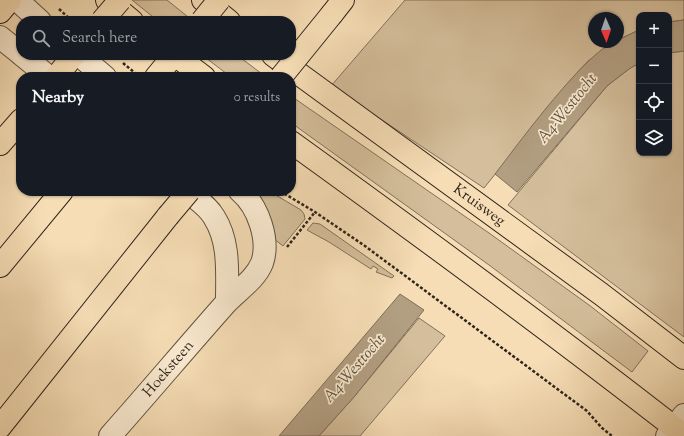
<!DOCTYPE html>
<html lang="en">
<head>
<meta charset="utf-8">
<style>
  :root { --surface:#171b24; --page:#242831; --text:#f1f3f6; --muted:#9ea1a6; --line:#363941 }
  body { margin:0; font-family:"Sorts Mill Goudy",serif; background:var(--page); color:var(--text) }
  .controls { position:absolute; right:12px; top:12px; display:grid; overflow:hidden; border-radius:8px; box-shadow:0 1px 3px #0004 }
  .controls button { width:36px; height:36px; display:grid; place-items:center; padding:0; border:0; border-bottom:1px solid var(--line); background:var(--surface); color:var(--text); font:20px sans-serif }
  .compass { position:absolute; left:588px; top:12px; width:36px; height:36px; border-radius:50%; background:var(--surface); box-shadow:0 1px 3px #0004; rotate:178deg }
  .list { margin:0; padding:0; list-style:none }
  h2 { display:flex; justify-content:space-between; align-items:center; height:52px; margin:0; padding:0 16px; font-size:17px }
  h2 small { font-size:13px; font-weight:400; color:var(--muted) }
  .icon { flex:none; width:22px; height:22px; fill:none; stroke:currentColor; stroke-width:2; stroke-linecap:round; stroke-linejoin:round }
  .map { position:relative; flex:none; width:684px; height:436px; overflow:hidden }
  .search { position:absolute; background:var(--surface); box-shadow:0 1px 3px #0004; left:16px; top:16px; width:280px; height:44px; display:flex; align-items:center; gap:10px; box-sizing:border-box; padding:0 14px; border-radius:16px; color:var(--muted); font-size:15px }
  .panel { position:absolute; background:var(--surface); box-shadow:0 1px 3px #0004; left:16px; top:72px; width:280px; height:124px; border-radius:16px }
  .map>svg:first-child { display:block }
  .green { fill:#d4be9b; stroke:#81715c }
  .water { fill:#b29e81; stroke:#7d6d59 }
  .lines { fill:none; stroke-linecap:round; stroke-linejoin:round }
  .tertiary-casing { stroke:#605242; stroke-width:24 }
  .trunk-casing { stroke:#2e241c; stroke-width:24 }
  .motorway-casing { stroke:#2e241c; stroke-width:24 }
  .path { stroke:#2e241c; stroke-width:2.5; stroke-dasharray:3 2; stroke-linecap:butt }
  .tertiary { stroke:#f9e9cf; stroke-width:22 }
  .trunk { stroke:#f6ddb5; stroke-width:22 }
  .motorway { stroke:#f6ddb5; stroke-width:22 }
  .motorway-bridge-casing { stroke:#2e241c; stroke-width:24; stroke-linecap:butt }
  .motorway-bridge { stroke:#f6ddb5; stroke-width:22 }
  .labels { text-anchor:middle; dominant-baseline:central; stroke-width:3.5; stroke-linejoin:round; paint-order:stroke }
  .street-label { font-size:15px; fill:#2e241c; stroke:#f9e9cf }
  .water-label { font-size:16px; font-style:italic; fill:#5c4f3f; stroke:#f9e9cf }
</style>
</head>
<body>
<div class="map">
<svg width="684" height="436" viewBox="0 0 684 436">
  <rect width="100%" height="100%" fill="#f6ddb5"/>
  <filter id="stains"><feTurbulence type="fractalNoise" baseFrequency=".005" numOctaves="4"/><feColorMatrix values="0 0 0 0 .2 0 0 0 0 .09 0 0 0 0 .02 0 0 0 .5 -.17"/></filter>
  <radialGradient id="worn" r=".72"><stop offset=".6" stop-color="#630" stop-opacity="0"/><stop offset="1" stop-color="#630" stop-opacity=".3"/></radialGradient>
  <g class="green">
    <path d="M 132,0 L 167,0 L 193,21 L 158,21 Z"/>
    <path d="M 405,0 L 684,0 L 684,20 L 669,22 L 669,15 L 639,15 L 639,30 L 618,40 L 618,18 L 594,18 L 594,42 L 615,42 L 588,61 L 576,74 L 484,188 L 331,86 Z"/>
    <path d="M 684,51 L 684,337 L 508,205 L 607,86 L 629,69 L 639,63 L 639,153 L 669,153 L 669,53 Z"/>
    <path d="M 202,55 L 237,55 L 266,77 L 231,77 Z"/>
    <path d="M 291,96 L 489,233 L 589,305 L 648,351 L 632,372 L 489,265 L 297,127 L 291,121 Z"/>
    <path d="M 250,191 L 269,191 L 301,210 L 304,214 L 305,219 L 283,246 L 274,239 L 273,230 Z"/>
    <path d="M 313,223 L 320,224 L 394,276 L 392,278 L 376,272 L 378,269 L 373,266 L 371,269 L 329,242 L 307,230 Z"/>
    <path d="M 419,318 L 445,336 L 360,436 L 319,436 L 354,397 Z"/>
  </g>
  <g class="water">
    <path d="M 684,20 L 684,51 L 669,53 L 669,22 Z"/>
    <path d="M 639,30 L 639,63 L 629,69 L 607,86 L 517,192 L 495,174 C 513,151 592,42 618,42 L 618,40 Z"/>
    <path d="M 400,294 L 424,310 L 354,397 L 319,436 L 279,436 Z"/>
  </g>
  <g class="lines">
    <defs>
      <g id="tertiary">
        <path d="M 17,0 L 40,21"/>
        <path d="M 0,37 L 21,54"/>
        <path d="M 22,55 L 49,77"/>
        <path d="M 79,55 L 105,77"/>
        <path d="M 187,191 C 196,199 208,206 214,217 C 230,242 227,272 227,301"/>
        <path id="s1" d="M 110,436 C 149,392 187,347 226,303 C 238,290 255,280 262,263 C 270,240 258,206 240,191"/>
        <path d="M 667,436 L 684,415"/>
      </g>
      <g id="trunk">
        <path d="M 107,0 L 132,21"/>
        <path d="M 203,0 L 229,21"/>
        <path d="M 175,55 L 204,77"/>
        <path id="s2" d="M 273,55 L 601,294 L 684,358"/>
        <path d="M 291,142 C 424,238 555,334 684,435"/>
      </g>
      <g id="motorway">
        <path d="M 0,12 L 10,0"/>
        <path d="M 332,14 L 343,0"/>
        <path d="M 56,77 L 74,55"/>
        <path d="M 156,77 L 174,55"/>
        <path d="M 0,144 L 21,120"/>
        <path d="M 0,266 L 62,191"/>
        <path d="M 0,427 L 168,216"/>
      </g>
    </defs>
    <use href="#tertiary" class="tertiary-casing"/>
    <use href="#trunk" class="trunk-casing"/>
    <use href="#motorway" class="motorway-casing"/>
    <g class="path">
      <path d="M 59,9 L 72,21"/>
      <path d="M 123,63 L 135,73"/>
      <path d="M 280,191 L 315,212 L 365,246 L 587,411 L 602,428 L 612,436"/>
      <path d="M 287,247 L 315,212"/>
    </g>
    <use href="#tertiary" class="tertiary"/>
    <use href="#trunk" class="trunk"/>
    <use href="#motorway" class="motorway"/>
    <defs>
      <g id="motorway-bridge">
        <path d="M 102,21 L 120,0"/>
        <path d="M 202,21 L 219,0"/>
        <path d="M 281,77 L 332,14"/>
        <path d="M 168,216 L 189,191"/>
      </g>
    </defs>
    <use href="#motorway-bridge" class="motorway-bridge-casing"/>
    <use href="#motorway-bridge" class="motorway-bridge"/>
  </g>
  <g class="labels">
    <g class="street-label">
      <text stroke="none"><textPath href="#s2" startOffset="255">Kruisweg</textPath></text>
      <text stroke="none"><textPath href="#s1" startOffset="89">Hoeksteen</textPath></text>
    </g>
    <g class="water-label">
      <text transform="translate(568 109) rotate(-51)">A4-Westtocht</text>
      <text transform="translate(355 369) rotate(-49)">A4-Westtocht</text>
    </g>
  </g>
  <rect width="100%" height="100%" filter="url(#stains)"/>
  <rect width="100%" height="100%" fill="url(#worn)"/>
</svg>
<div class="controls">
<button>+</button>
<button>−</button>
<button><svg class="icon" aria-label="locate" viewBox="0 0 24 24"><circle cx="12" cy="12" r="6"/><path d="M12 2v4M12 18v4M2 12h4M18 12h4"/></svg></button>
<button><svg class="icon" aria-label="layers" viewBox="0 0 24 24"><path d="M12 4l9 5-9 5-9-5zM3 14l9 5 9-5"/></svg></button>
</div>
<svg class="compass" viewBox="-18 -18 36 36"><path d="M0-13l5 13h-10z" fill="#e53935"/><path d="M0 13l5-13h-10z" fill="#9ea1a6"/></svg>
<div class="search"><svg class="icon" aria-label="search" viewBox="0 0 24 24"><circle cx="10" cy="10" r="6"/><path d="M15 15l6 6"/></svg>Search here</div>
<section class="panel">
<h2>Nearby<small>0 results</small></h2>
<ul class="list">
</ul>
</section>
</div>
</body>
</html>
